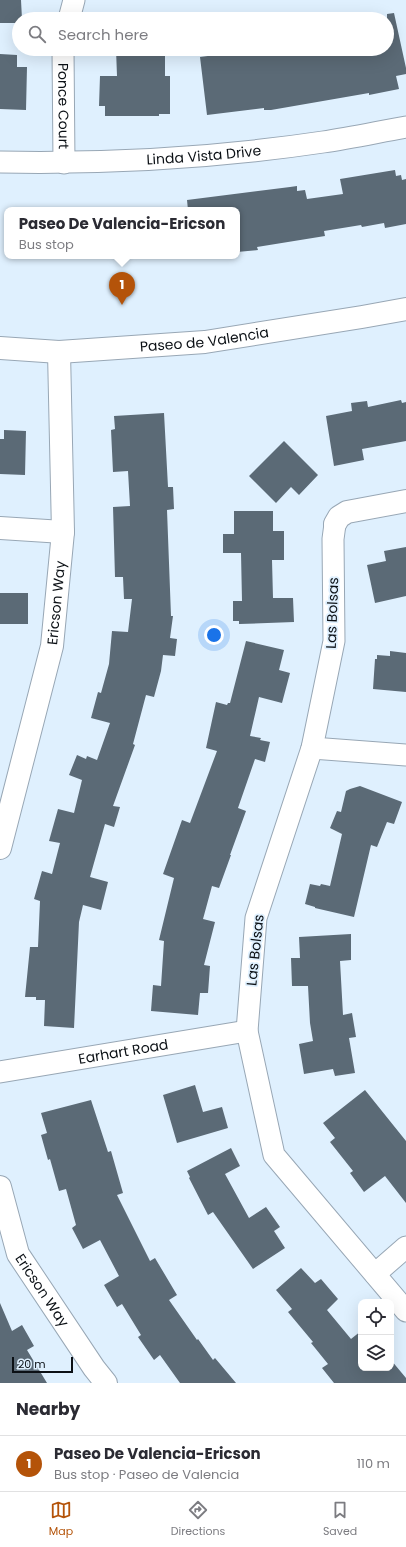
<!DOCTYPE html>
<html lang="en">
<head>
<meta charset="utf-8">
<style>
  :root { --surface:#fff; --page:#f2f2f3; --text:#2b2b33; --muted:#7c7c81; --line:#e1e1e2; --accent:#b45309 }
  body { margin:0; font-family:Poppins,sans-serif; background:var(--page); color:var(--text) }
  .controls { position:absolute; right:12px; bottom:12px; display:grid; overflow:hidden; border-radius:8px; box-shadow:0 4px 16px #0002 }
  .controls button { width:36px; height:36px; display:grid; place-items:center; padding:0; border:0; border-bottom:1px solid var(--line); background:var(--surface); color:var(--text); font:20px sans-serif }
  .scale { position:absolute; left:12px; bottom:10px; width:61px; box-sizing:border-box; padding-left:4px; border:2px solid #0b1015; border-top:0; font-size:11px; line-height:14px; white-space:nowrap; color:#0b1015; -webkit-text-stroke:3px #dff0fe; paint-order:stroke }
  .you { position:absolute; left:214px; top:635px; width:14px; height:14px; margin:-10px; border:3px solid #fff; border-radius:50%; background:#1a73e8; box-shadow:0 0 0 6px #1a73e833 }
  .badge { display:grid; place-items:center; width:26px; height:26px; border-radius:50%; background:var(--accent); color:#fff; font-size:13px; font-weight:700 }
  .pin { position:absolute; translate:-50% -33px; filter:drop-shadow(0 1px 2px #0008) }
  .pin::after { content:''; position:absolute; top:21px; width:14px; height:12px; background:inherit; clip-path:polygon(0 0,100% 0,50% 100%) }
  .popup { position:absolute; left:4px; top:207px; width:236px; height:52px; box-sizing:border-box; display:grid; place-content:center; border-radius:8px; background:var(--surface); filter:drop-shadow(0 1px 3px #0005); font-size:13px; white-space:nowrap; color:var(--muted) }
  .popup b { font-size:15px; color:var(--text) }
  .popup::after { content:''; position:absolute; left:50%; top:100%; margin-left:-8px; border:8px solid transparent; border-top-color:var(--surface) }
  .list { margin:0; padding:0; list-style:none }
  h2 { display:flex; justify-content:space-between; align-items:center; height:52px; margin:0; padding:0 16px; font-size:17px }
  h2 small { font-size:13px; font-weight:400; color:var(--muted) }
  .list li { display:grid; grid-template-columns:26px 1fr auto; gap:12px; align-items:center; box-sizing:border-box; height:56px; padding:0 16px; border-top:1px solid var(--line) }
  .list b { display:block; font-size:15px; white-space:nowrap }
  .list p { margin:0; font-size:13px; white-space:nowrap; color:var(--muted) }
  .list em { font-size:13px; font-style:normal; color:var(--muted) }
  .icon { flex:none; width:22px; height:22px; fill:none; stroke:currentColor; stroke-width:2; stroke-linecap:round; stroke-linejoin:round }
  .map { position:relative; flex:none; width:406px; height:1383px; overflow:hidden }
  .search { position:absolute; background:var(--surface); box-shadow:0 4px 16px #0002; left:12px; right:12px; top:12px; height:44px; display:flex; align-items:center; gap:10px; box-sizing:border-box; padding:0 14px; border-radius:22px; color:var(--muted); font-size:15px }
  .sheet { height:108px; background:var(--surface) }
  nav { display:flex; justify-content:space-around; align-items:center; box-sizing:border-box; height:56px; border-top:1px solid var(--line); background:var(--surface); font-size:11px; color:var(--muted) }
  nav a { display:grid; justify-items:center; gap:2px }
  nav .on { color:var(--accent) }
  .map>svg:first-child { display:block }
  .building { fill:#5b6a76 }
  .lines { fill:none; stroke-linecap:round; stroke-linejoin:round }
  .street-casing { stroke:#98a7b5; stroke-width:23 }
  .secondary-casing { stroke:#98a7b5; stroke-width:24 }
  .street { stroke:#fff; stroke-width:21 }
  .secondary { stroke:#fff; stroke-width:22 }
  .labels { text-anchor:middle; dominant-baseline:central; stroke-width:3.5; stroke-linejoin:round; paint-order:stroke }
  .street-label { font-size:14px; fill:#0b1015; stroke:#dff0fe }
</style>
</head>
<body>
<div class="map">
<svg width="406" height="1383" viewBox="0 0 406 1383">
  <rect width="100%" height="100%" fill="#dff0fe"/>
  <g class="building">
    <path d="M 0,0 L 21,0 L 22,19 L 19,19 L 19,23 L 0,23 Z"/>
    <path d="M 394,13 L 406,68 L 406,74 L 396,76 L 399,89 L 369,95 L 369,93 L 271,110 L 264,110 L 264,108 L 207,115 L 200,57 L 262,49 L 387,49 L 387,14 Z"/>
    <path d="M 116,49 L 165,49 L 165,76 L 170,76 L 170,114 L 159,114 L 159,116 L 105,116 L 105,106 L 99,106 L 100,76 L 117,76 Z"/>
    <path d="M 0,54 L 17,55 L 17,67 L 27,67 L 26,110 L 0,109 Z"/>
    <path d="M 395,170 L 396,176 L 401,175 L 402,180 L 406,179 L 406,224 L 385,228 L 384,223 L 362,227 L 361,225 L 324,231 L 325,236 L 257,247 L 258,250 L 237,252 L 237,210 L 188,210 L 187,200 L 290,187 L 297,186 L 297,191 L 305,190 L 307,199 L 343,194 L 340,179 Z"/>
    <path d="M 401,400 L 402,403 L 406,402 L 406,441 L 362,449 L 364,460 L 334,466 L 326,416 L 352,411 L 351,403 L 367,401 L 368,407 Z"/>
    <path d="M 164,413 L 168,487 L 173,487 L 174,509 L 167,510 L 171,616 L 173,616 L 170,638 L 177,639 L 175,656 L 163,655 L 161,671 L 154,697 L 146,695 L 133,744 L 135,745 L 113,806 L 120,807 L 114,827 L 105,824 L 90,877 L 108,882 L 101,910 L 83,905 L 79,922 L 74,1028 L 44,1026 L 45,1000 L 36,1000 L 36,997 L 25,997 L 30,947 L 38,947 L 40,901 L 34,899 L 42,871 L 52,874 L 60,843 L 49,841 L 58,809 L 74,813 L 82,780 L 69,775 L 77,755 L 86,759 L 87,756 L 97,760 L 110,723 L 91,718 L 98,692 L 101,693 L 109,664 L 112,631 L 128,632 L 132,599 L 124,599 L 123,577 L 115,577 L 113,507 L 130,506 L 128,471 L 113,472 L 111,430 L 115,429 L 114,416 Z"/>
    <path d="M 4,430 L 26,431 L 25,475 L 0,474 L 0,439 L 4,439 Z"/>
    <path d="M 284,441 L 318,475 L 299,495 L 291,487 L 276,503 L 249,476 Z"/>
    <path d="M 234,511 L 273,511 L 273,531 L 284,531 L 284,560 L 272,560 L 273,598 L 293,598 L 294,622 L 239,624 L 239,621 L 233,621 L 233,601 L 242,601 L 241,553 L 223,553 L 223,534 L 234,534 Z"/>
    <path d="M 406,547 L 406,596 L 375,603 L 367,565 L 386,561 L 384,551 Z"/>
    <rect x="0" y="593" width="28" height="31"/>
    <path d="M 246,641 L 284,650 L 279,670 L 290,673 L 282,703 L 259,697 L 250,736 L 261,738 L 260,740 L 270,742 L 265,762 L 255,759 L 238,808 L 246,811 L 230,855 L 231,855 L 219,888 L 212,886 L 203,919 L 215,922 L 204,965 L 210,966 L 208,993 L 200,993 L 198,1015 L 151,1011 L 153,985 L 161,986 L 164,941 L 159,940 L 174,878 L 163,874 L 182,820 L 190,823 L 217,751 L 206,748 L 216,702 L 227,705 L 228,703 L 230,703 Z"/>
    <path d="M 390,651 L 406,653 L 406,692 L 373,689 L 375,659 L 377,659 L 377,655 L 390,656 Z"/>
    <path d="M 360,786 L 402,802 L 394,824 L 387,822 L 377,847 L 371,845 L 354,917 L 315,908 L 315,907 L 305,904 L 310,884 L 320,886 L 321,884 L 330,886 L 342,834 L 330,828 L 337,811 L 341,812 L 346,791 L 350,789 Z"/>
    <path d="M 351,934 L 351,960 L 340,961 L 343,1015 L 352,1013 L 356,1037 L 349,1038 L 355,1073 L 335,1076 L 333,1069 L 304,1074 L 299,1044 L 313,1041 L 310,1023 L 308,986 L 292,986 L 291,958 L 300,958 L 299,937 Z"/>
    <path d="M 195,1085 L 203,1112 L 222,1107 L 228,1128 L 177,1143 L 163,1095 Z"/>
    <path d="M 365,1090 L 406,1141 L 406,1203 L 385,1176 L 364,1192 L 350,1173 L 353,1171 L 330,1142 L 335,1138 L 323,1123 Z"/>
    <path d="M 91,1100 L 108,1152 L 111,1151 L 123,1193 L 117,1195 L 150,1261 L 155,1258 L 177,1295 L 169,1300 L 197,1340 L 198,1339 L 213,1360 L 215,1358 L 236,1383 L 180,1383 L 160,1355 L 154,1360 L 138,1337 L 141,1335 L 122,1304 L 117,1307 L 104,1285 L 119,1276 L 100,1240 L 83,1249 L 72,1228 L 76,1225 L 66,1189 L 59,1191 L 50,1159 L 48,1160 L 41,1135 L 47,1133 L 41,1113 Z"/>
    <path d="M 231,1148 L 240,1166 L 225,1174 L 249,1218 L 266,1207 L 280,1227 L 274,1231 L 285,1248 L 253,1269 L 213,1212 L 208,1215 L 189,1178 L 190,1177 L 187,1171 Z"/>
    <path d="M 301,1268 L 315,1283 L 321,1279 L 338,1299 L 327,1310 L 351,1339 L 361,1331 L 361,1368 L 391,1368 L 391,1360 L 406,1378 L 406,1383 L 334,1383 L 322,1368 L 328,1364 L 311,1343 L 313,1342 L 288,1312 L 292,1309 L 276,1290 Z"/>
    <path d="M 0,1303 L 12,1331 L 22,1325 L 34,1346 L 27,1350 L 47,1383 L 0,1383 Z"/>
  </g>
  <g class="lines">
    <defs>
      <g id="street">
        <path d="M 69,19 L 74,0"/>
        <path id="s1" d="M 63,49 L 64,163"/>
        <path id="s2" d="M 0,162 C 107,164 216,158 323,142 C 350,138 378,132 406,127"/>
        <path d="M 335,524 L 333,539 L 334,641 L 312,748 L 256,918 L 247,1031 L 274,1155 L 406,1311"/>
        <path d="M 312,748 L 406,755"/>
        <path id="s3" d="M 0,1072 L 247,1031"/>
        <path d="M 375,1274 L 406,1247"/>
      </g>
      <g id="secondary">
        <path id="s4" d="M 0,348 L 59,352 L 205,342 L 362,317 L 406,309"/>
        <path d="M 335,524 L 339,517 L 347,512 L 406,501"/>
        <path d="M 0,528 L 63,532"/>
        <path id="s5" d="M 0,848 L 52,646 L 63,532 L 59,352"/>
        <path id="s6" d="M 0,1187 L 18,1254 L 94,1368 L 106,1383"/>
      </g>
    </defs>
    <use href="#street" class="street-casing"/>
    <use href="#secondary" class="secondary-casing"/>
    <use href="#street" class="street"/>
    <use href="#secondary" class="secondary"/>
  </g>
  <g class="labels">
    <g class="street-label">
      <text stroke="none"><textPath href="#s1" startOffset="57">Ponce Court</textPath></text>
      <text stroke="none"><textPath href="#s2" startOffset="204">Linda Vista Drive</textPath></text>
      <text stroke="none"><textPath href="#s4" startOffset="205">Paseo de Valencia</textPath></text>
      <text stroke="none"><textPath href="#s5" startOffset="252">Ericson Way</textPath></text>
      <text transform="translate(332 613) rotate(-88)">Las Bolsas</text>
      <text transform="translate(255 950) rotate(-84)">Las Bolsas</text>
      <text stroke="none"><textPath href="#s3" startOffset="125">Earhart Road</textPath></text>
      <text stroke="none"><textPath href="#s6" startOffset="113">Ericson Way</textPath></text>
    </g>
  </g>
</svg>
<div class="controls">
<button><svg class="icon" aria-label="locate" viewBox="0 0 24 24"><circle cx="12" cy="12" r="6"/><path d="M12 2v4M12 18v4M2 12h4M18 12h4"/></svg></button>
<button><svg class="icon" aria-label="layers" viewBox="0 0 24 24"><path d="M12 4l9 5-9 5-9-5zM3 14l9 5 9-5"/></svg></button>
</div>
<div class="scale">20 m</div>
<div class="you"></div>
<div class="pin badge" style="left:122px;top:305px">1</div>
<div class="popup"><b>Paseo De Valencia-Ericson</b>Bus stop</div>
<div class="search"><svg class="icon" aria-label="search" viewBox="0 0 24 24"><circle cx="10" cy="10" r="6"/><path d="M15 15l6 6"/></svg>Search here</div>
</div>
<section class="sheet">
<h2>Nearby<small></small></h2>
<ul class="list">
<li><span class="badge">1</span><div><b>Paseo De Valencia-Ericson</b><p>Bus stop · Paseo de Valencia</p></div><em>110 m</em></li>
</ul>
</section>
<nav>
<a class="on"><svg class="icon" aria-label="map" viewBox="0 0 24 24"><path d="M3 6l6-2 6 2 6-2v14l-6 2-6-2-6 2zM9 4v14M15 6v14"/></svg>Map</a>
<a><svg class="icon" aria-label="directions" viewBox="0 0 24 24"><path d="M12 3l9 9-9 9-9-9zM9 14v-3h6M13 9l2 2-2 2"/></svg>Directions</a>
<a><svg class="icon" aria-label="saved" viewBox="0 0 24 24"><path d="M7 4h10v16l-5-4-5 4z"/></svg>Saved</a>
</nav>
</body>
</html>
